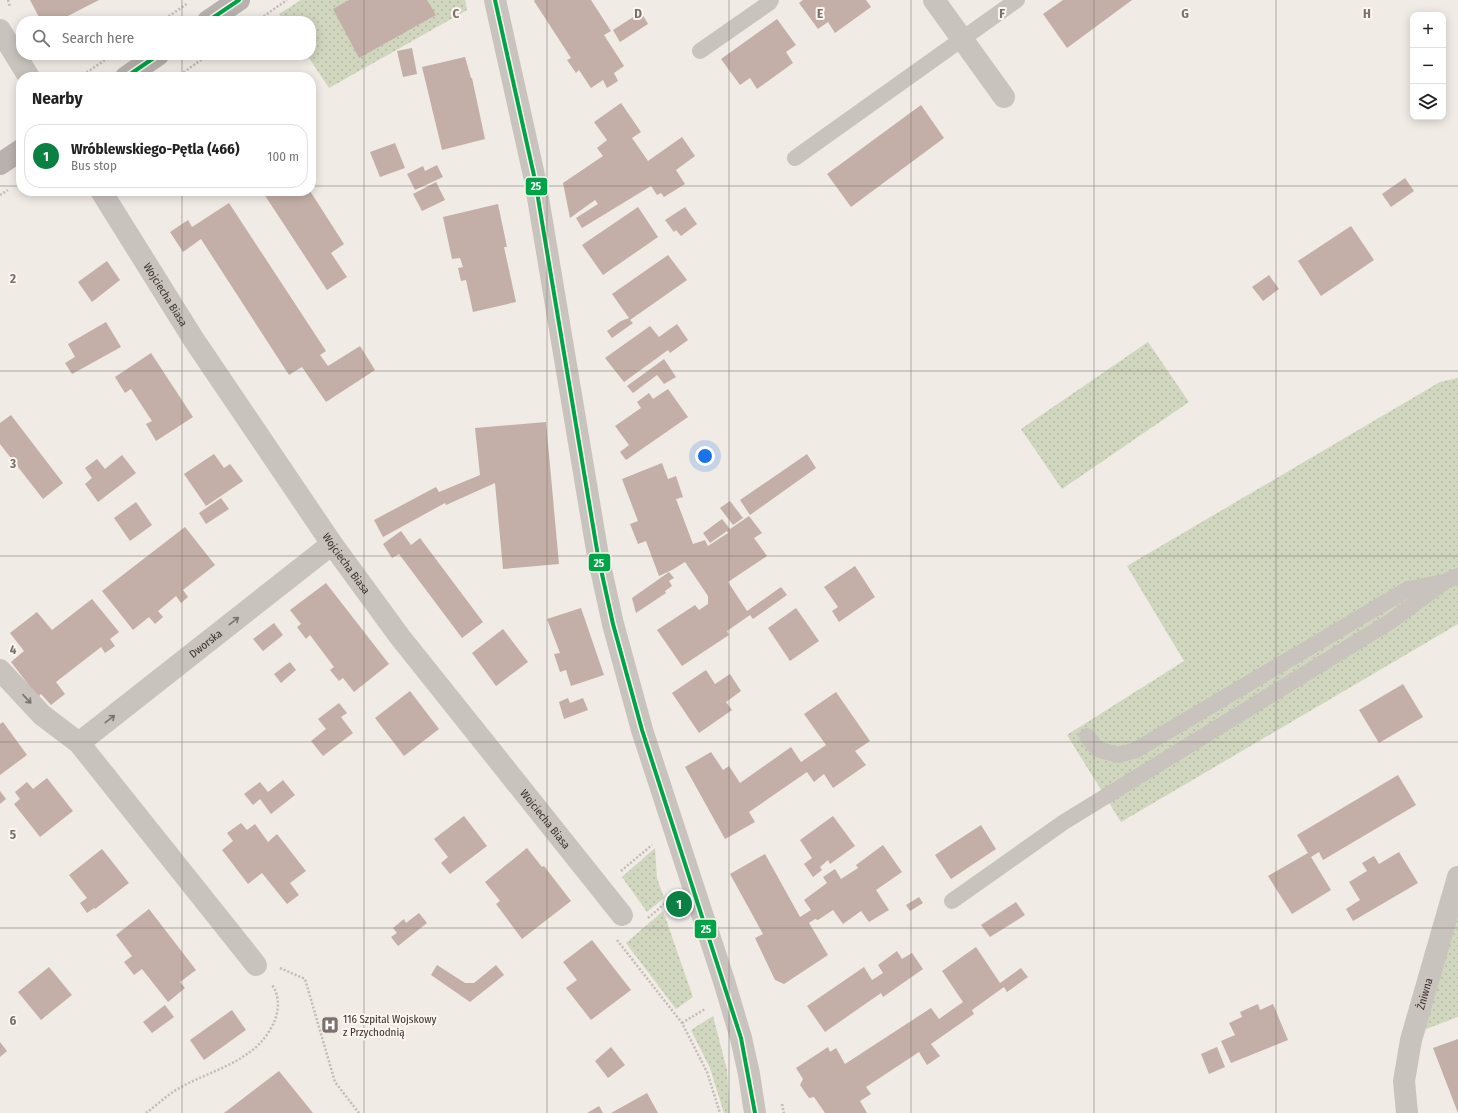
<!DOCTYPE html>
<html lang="en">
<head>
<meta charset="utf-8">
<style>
  :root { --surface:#fff; --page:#f2f2f2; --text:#222; --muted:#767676; --line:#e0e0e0; --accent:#0b8043 }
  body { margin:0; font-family:"Fira Sans Condensed",sans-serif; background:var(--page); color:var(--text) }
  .controls { position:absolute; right:12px; top:12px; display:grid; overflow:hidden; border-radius:8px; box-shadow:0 2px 10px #0003 }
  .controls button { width:36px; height:36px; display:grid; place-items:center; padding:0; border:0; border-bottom:1px solid var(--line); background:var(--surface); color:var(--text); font:20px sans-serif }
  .you { position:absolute; left:705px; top:456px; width:14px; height:14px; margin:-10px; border:3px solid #fff; border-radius:50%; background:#1a73e8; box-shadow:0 0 0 6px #1a73e833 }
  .badge { display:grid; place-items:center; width:26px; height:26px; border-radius:50%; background:var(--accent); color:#fff; font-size:13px; font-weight:700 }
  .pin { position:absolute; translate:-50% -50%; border:2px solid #fff; box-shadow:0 1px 4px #0006 }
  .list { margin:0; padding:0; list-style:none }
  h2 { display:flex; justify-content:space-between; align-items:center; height:52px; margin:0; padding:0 16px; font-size:17px }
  h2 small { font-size:13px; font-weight:400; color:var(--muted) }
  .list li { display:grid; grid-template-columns:26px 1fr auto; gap:12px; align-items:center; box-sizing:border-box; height:64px; margin:0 8px 8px; padding:0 8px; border:1px solid var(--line); border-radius:16px }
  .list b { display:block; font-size:15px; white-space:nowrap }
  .list p { margin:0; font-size:13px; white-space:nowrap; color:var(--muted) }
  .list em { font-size:13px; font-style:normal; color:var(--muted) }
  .icon { flex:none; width:22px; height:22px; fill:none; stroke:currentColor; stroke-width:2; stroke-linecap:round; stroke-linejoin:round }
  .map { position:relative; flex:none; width:1458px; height:1113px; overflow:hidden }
  .search { position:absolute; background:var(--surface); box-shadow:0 2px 10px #0003; left:16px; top:16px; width:300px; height:44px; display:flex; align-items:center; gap:10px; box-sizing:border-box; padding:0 14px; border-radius:16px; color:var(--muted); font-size:15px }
  .panel { position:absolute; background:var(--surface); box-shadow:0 2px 10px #0003; left:16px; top:72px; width:300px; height:124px; border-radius:16px }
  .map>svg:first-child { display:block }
  .grass { fill:url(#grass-dots) }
  .building { fill:#c3afa7 }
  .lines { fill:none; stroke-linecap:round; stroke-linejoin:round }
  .path { stroke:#c2bbb6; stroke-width:2.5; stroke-dasharray:2 2; stroke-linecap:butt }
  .service { stroke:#c9c3be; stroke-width:16 }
  .minor { stroke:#c9c3be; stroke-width:22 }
  .primary { stroke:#b8b1ad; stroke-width:22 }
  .bus-1-casing { stroke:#fbf5ee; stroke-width:7 }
  .bus-1 { stroke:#00a448; stroke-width:4 }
  .oneway { stroke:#7b726d }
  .grid { fill:none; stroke:#7a716c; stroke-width:1; stroke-opacity:0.55 }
  .labels { text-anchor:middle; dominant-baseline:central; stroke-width:4; stroke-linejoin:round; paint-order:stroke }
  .street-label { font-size:11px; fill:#3b302b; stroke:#fbf5ee }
  .poi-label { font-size:11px; fill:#3b302b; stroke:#fbf5ee; text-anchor:start }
  .grid-label { font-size:13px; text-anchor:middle; font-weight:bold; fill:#7a716c; stroke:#fbf5ee; stroke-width:4; stroke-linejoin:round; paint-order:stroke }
  .line-badge { stroke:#fbf5ee; stroke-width:1.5 }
  .badge-label { font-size:11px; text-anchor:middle; font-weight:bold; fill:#fff }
</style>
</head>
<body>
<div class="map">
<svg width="1458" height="1113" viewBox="0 0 1458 1113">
  <defs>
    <pattern id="grass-dots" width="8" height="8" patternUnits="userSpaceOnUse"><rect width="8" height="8" fill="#d1d6bf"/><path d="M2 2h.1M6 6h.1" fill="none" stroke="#b4b8a4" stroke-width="1.8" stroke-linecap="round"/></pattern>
  </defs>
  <rect width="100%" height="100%" fill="#f0ebe5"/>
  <g class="grass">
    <path d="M 301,0 L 465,0 L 467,10 L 329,88 L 307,55 L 311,55 L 311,21 L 283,21 L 279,14 Z"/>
    <path d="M 1148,342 L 1189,402 L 1062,489 L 1021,429 Z"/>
    <path d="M 1458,378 L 1458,624 L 1121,822 L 1067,735 L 1184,661 L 1127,566 L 1440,382 Z"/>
    <path d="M 655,848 L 657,878 L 664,898 L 647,912 L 622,877 Z"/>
    <path d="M 663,911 L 693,997 L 676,1009 L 626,943 Z"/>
    <path d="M 1458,919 L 1458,1017 L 1418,1032 L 1445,922 Z"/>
    <path d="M 713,1016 L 727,1070 L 730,1113 L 724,1113 L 710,1068 L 691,1030 Z"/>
  </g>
  <g class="building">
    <path d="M 30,0 L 99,0 L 58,21 L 41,21 Z"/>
    <path d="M 349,0 L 427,0 L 436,15 L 359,58 L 333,9 Z"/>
    <path d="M 535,0 L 591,0 L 611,31 L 604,35 L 624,66 L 614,73 L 618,81 L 607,88 L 603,80 L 591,88 L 579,70 L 576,73 L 567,60 L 571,58 L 534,1 Z"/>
    <path d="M 803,0 L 866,0 L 871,7 L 835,33 L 828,22 L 818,29 L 799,3 Z"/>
    <path d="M 1063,0 L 1132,0 L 1067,48 L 1043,14 Z"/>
    <path d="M 641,12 L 648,24 L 620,42 L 613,30 Z"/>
    <path d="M 777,19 L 796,45 L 786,52 L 793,63 L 757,89 L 750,78 L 740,85 L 721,59 Z"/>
    <path d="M 412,48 L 417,74 L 403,77 L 397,51 Z"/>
    <path d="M 465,57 L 471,78 L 472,78 L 485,139 L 442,150 L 422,67 Z"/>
    <path d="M 621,103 L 641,132 L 632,138 L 648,161 L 682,137 L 695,156 L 676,170 L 685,184 L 664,197 L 661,193 L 657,195 L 651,186 L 582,228 L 576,218 L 598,204 L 595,200 L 570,218 L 563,183 L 603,156 L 597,148 L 607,140 L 594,122 Z"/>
    <path d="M 921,105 L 944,138 L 851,207 L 827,174 Z"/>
    <path d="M 395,143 L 405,168 L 380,177 L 370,152 Z"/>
    <path d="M 437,165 L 443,177 L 415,190 L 407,174 L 423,166 L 425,171 Z"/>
    <path d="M 1405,178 L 1414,191 L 1391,207 L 1382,194 Z"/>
    <path d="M 436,182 L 445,200 L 422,211 L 413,194 Z"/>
    <path d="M 262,191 L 310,191 L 344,244 L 331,253 L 347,277 L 327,290 Z"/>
    <path d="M 229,203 L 326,351 L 320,355 L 328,366 L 360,346 L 375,370 L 326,402 L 302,367 L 289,375 L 201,239 L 183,252 L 170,232 L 188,220 L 192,227 Z"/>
    <path d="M 498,204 L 507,247 L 504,247 L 516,302 L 473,312 L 466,280 L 461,281 L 458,268 L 463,267 L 460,258 L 452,259 L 443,217 Z"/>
    <path d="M 638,207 L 658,237 L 603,275 L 582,245 Z"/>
    <path d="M 685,207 L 697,224 L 681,236 L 676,230 L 674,232 L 665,220 Z"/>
    <path d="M 1351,226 L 1374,260 L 1321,296 L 1298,261 Z"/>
    <path d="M 668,255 L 687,280 L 630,320 L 633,323 L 612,338 L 607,331 L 621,321 L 629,318 L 612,294 Z"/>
    <path d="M 107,261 L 120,280 L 92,302 L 78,282 Z"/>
    <path d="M 1269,275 L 1279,289 L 1263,301 L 1252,287 Z"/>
    <path d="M 106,322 L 121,347 L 72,374 L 65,363 L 75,357 L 68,344 Z"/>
    <path d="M 677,324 L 688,340 L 670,353 L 668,350 L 624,382 L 605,358 L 650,326 L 659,337 Z"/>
    <path d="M 151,353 L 193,417 L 156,441 L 146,424 L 152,421 L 131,389 L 125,393 L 115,377 Z"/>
    <path d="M 664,359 L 676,377 L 664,384 L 657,375 L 633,393 L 627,386 Z"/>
    <path d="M 668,389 L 688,417 L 626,460 L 620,452 L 629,445 L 615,426 L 641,408 L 637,402 L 649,393 L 653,399 Z"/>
    <path d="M 11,415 L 63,483 L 43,499 L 0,444 L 0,423 Z"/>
    <path d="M 546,422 L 559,564 L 503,569 L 495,483 L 446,505 L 445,503 L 383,537 L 374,520 L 436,487 L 439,492 L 480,475 L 475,428 Z"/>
    <path d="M 214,454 L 224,468 L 230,464 L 243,481 L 206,506 L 184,474 Z"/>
    <path d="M 807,454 L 816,468 L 750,515 L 740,500 Z"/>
    <path d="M 122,455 L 136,473 L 98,502 L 85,484 L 92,478 L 85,468 L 97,459 L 105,469 Z"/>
    <path d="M 662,463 L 668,479 L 676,476 L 683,497 L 676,499 L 693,544 L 705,540 L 708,546 L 728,533 L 727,531 L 710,543 L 703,533 L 722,519 L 730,529 L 749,516 L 762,533 L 754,538 L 767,556 L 728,582 L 747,611 L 781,587 L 787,595 L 753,619 L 750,615 L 727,631 L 729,635 L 682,666 L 657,630 L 695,605 L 699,610 L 708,604 L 708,596 L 685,562 L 672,570 L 659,576 L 646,541 L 638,544 L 630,524 L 638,521 L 622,479 Z"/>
    <path d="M 221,498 L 229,509 L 206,524 L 199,513 Z"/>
    <path d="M 730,501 L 743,518 L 733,525 L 720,508 Z"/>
    <path d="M 136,502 L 152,525 L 130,541 L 114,518 Z"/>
    <path d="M 185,527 L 215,565 L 183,590 L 188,597 L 181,603 L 176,596 L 158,611 L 163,617 L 155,624 L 149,617 L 133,630 L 102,591 Z"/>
    <path d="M 401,531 L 411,545 L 420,538 L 483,622 L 462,638 L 399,554 L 392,558 L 383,544 Z"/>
    <path d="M 855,566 L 875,597 L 839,622 L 832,611 L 838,607 L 824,587 Z"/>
    <path d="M 669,572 L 674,578 L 669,581 L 672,586 L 665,591 L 666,593 L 636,613 L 632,598 Z"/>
    <path d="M 326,583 L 389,664 L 354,692 L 343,678 L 339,681 L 330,670 L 334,667 L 310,635 L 306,639 L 297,627 L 301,624 L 290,610 Z"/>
    <path d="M 92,599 L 119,632 L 110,639 L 115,646 L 105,653 L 101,647 L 56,682 L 65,694 L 51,705 L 41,694 L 38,697 L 11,662 L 24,651 L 10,633 L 37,612 L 52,630 Z"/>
    <path d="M 581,608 L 604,675 L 571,686 L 566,670 L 560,672 L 554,654 L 560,653 L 547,619 Z"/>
    <path d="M 796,608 L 819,641 L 790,661 L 768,628 Z"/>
    <path d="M 274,623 L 283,635 L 263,651 L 253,639 Z"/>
    <path d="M 503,629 L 528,662 L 496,686 L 472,653 Z"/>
    <path d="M 290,662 L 296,670 L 281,683 L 274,674 Z"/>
    <path d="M 706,670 L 715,684 L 730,674 L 741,691 L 726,702 L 732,710 L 699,733 L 672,693 Z"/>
    <path d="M 1403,684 L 1423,717 L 1379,743 L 1359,710 Z"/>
    <path d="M 410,691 L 439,729 L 404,756 L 375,718 Z"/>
    <path d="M 836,692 L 870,741 L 855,751 L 866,765 L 833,788 L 824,774 L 814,782 L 807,772 L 749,812 L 755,822 L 725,839 L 685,767 L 711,752 L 723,770 L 729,766 L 740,783 L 791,747 L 801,762 L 826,745 L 804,714 Z"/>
    <path d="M 568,698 L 570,703 L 583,698 L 588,710 L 564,719 L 559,702 Z"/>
    <path d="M 339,703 L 347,713 L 341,717 L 353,733 L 323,756 L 311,741 L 326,729 L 318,719 Z"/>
    <path d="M 3,722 L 27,755 L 0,775 L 0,724 Z"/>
    <path d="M 1398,775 L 1416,805 L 1323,860 L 1319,852 L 1311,857 L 1331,890 L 1292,914 L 1268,876 L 1308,853 L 1297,835 Z"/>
    <path d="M 47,778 L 73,811 L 40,837 L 14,804 L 20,799 L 15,792 L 27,782 L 33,789 Z"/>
    <path d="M 283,780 L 295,795 L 271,814 L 260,799 L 253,805 L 244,794 L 260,782 L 268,792 Z"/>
    <path d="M 0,791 L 6,799 L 0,804 Z"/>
    <path d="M 464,816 L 487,846 L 450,874 L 441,863 L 448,857 L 434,839 Z"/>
    <path d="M 833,816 L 855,846 L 830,864 L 828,860 L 820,867 L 822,870 L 813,877 L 804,864 L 812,858 L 800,840 Z"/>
    <path d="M 241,823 L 247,830 L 255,824 L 268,842 L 277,834 L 306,871 L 290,883 L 299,895 L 287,904 L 262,873 L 248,884 L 222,850 L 233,841 L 227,833 Z"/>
    <path d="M 981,825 L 996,849 L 951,879 L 935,855 Z"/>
    <path d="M 883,845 L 902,872 L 876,890 L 889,910 L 869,922 L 861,911 L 843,924 L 833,910 L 818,920 L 815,919 L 809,923 L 828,955 L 784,984 L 775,980 L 755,938 L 763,934 L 730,874 L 765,854 L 800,917 L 811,910 L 804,900 L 827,883 L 823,877 L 835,869 L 841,879 L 858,868 L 856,865 Z"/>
    <path d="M 527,848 L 542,867 L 544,866 L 571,901 L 522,939 L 496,904 L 500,901 L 485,882 Z"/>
    <path d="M 102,849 L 129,883 L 95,909 L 94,908 L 87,913 L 80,903 L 87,898 L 69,875 Z"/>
    <path d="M 1399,852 L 1418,883 L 1353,921 L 1346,909 L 1360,900 L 1349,882 L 1367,871 L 1362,863 L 1374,856 L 1379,864 Z"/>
    <path d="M 919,897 L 923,903 L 910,911 L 906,905 Z"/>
    <path d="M 1016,902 L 1025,915 L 990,937 L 981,925 Z"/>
    <path d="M 149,909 L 196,970 L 180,982 L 185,988 L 168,1002 L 142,969 L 134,975 L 124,962 L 132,956 L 116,935 Z"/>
    <path d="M 419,913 L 427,923 L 398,946 L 391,937 L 397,933 L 393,928 L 404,919 L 406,923 Z"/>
    <path d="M 592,940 L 631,990 L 591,1020 L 566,988 L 577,980 L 563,962 Z"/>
    <path d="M 976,947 L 1000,983 L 1021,968 L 1028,977 L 1007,992 L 1004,987 L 972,1010 L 974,1014 L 931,1044 L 940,1056 L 927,1065 L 919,1052 L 866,1087 L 871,1094 L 860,1101 L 867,1113 L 825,1113 L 814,1097 L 809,1098 L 800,1085 L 803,1079 L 796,1068 L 828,1047 L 830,1052 L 836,1048 L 845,1064 L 931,1008 L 939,1019 L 963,1002 L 942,971 Z"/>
    <path d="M 897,951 L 902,959 L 912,953 L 923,969 L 883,997 L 881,993 L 825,1032 L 807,1006 L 864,967 L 872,980 L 883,973 L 878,965 Z"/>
    <path d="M 437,965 L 465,983 L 474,983 L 496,965 L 504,975 L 470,1002 L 431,975 Z"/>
    <path d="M 49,967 L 72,995 L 41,1020 L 18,992 Z"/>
    <path d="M 1258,1004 L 1260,1010 L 1273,1004 L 1288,1040 L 1231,1063 L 1221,1041 L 1235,1035 L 1229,1023 L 1242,1017 L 1240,1012 Z"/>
    <path d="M 165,1005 L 174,1017 L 152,1033 L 143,1022 Z"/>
    <path d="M 232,1010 L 246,1030 L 204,1060 L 190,1040 Z"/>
    <path d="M 1458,1039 L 1458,1113 L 1433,1048 Z"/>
    <path d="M 0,1042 L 7,1051 L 0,1057 Z"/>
    <path d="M 611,1047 L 625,1065 L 608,1078 L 595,1061 Z"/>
    <path d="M 1217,1047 L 1225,1067 L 1209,1074 L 1201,1054 Z"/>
    <path d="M 279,1071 L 313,1113 L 224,1113 Z"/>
    <path d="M 647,1093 L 658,1113 L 611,1113 Z"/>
    <path d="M 599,1106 L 603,1113 L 587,1113 Z"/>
  </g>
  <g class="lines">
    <g class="path">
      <path d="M 8,0 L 10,7"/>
      <path d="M 162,21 L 188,3"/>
      <path d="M 257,21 L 287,0"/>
      <path d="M 80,77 L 105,60"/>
      <path d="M 177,77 L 208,55"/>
      <path d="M 0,195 L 8,190"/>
      <path d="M 621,871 L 652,845"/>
      <path d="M 648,918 L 669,900"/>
      <path d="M 617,940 L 682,1023 L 707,1072 L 720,1113"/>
      <path d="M 280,968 L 305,979 L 335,1082 L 359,1113"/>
      <path d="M 682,1023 L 705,1009"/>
      <path d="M 782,1104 L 784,1113"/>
      <path d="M 146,1113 C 157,1105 168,1094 181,1087 C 216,1068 261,1060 276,1017 C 279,1007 279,994 272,985"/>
    </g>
    <g class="service">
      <path d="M 700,51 L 769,3 L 771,0"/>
      <path d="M 795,158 L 1017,0"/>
      <path d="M 1087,736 L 1097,749 L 1118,755 L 1136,750 L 1408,589 L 1444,582 L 1458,576"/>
      <path d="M 952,901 L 1064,822 L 1391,621 L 1444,582"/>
    </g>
    <g class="minor">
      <path d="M 495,0 L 535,180 L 598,556 L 613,624 L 642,730 L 724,981 L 741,1038 L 749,1074 L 755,1113"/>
      <path d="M 934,0 L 1004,97"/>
      <path d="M 0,30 L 29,77"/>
      <path id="s1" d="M 101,191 L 194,340 L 332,544 L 400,637 L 622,915"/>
      <path d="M 0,670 L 42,715 L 79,743 L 256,965"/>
      <path id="s2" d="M 79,743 L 332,544"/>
      <path id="s3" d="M 1407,1113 L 1404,1081 L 1411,1040 L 1458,877"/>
    </g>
    <g class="primary">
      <path d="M 208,21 L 239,0"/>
      <path d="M 126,77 L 158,55"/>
      <path d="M 0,164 L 21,150"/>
    </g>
    <defs>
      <g id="bus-1">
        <path d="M 495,0 L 535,180 L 598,556 L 613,624 L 642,730 L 741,1038 L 755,1113"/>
        <path d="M 208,21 L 239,0"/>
        <path d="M 126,77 L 158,55"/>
      </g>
    </defs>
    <use href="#bus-1" class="bus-1-casing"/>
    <use href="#bus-1" class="bus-1"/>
  </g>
  <defs><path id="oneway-shaft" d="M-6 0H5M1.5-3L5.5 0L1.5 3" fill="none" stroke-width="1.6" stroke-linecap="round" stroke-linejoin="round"/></defs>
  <g class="oneway">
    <use href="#oneway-shaft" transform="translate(234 621) rotate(-38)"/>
    <use href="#oneway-shaft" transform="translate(27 699) rotate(47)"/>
    <use href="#oneway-shaft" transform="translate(110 719) rotate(-38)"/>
  </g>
  <path class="grid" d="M 182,0 L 182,21M 364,0 L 364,1113M 547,0 L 547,1113M 729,0 L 729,1113M 911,0 L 911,1113M 1094,0 L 1094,1113M 1276,0 L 1276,1113M 182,55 L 182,77M 0,186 L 21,186M 311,186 L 1458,186M 182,191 L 182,1113M 0,371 L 1458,371M 0,556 L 1458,556M 0,742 L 1458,742M 0,928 L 1458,928"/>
  <defs>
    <symbol id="hospital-square" viewBox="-11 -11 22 22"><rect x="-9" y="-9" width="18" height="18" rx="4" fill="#7a716c" stroke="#fbf5ee"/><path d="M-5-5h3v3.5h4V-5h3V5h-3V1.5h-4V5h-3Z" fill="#fff"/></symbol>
  </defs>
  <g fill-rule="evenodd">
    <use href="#hospital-square" x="320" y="1015" width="20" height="20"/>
  </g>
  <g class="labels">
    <g class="street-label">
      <text stroke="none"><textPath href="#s1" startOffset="122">Wojciecha Biasa</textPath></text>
      <text stroke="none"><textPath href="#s1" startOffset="446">Wojciecha Biasa</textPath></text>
      <text stroke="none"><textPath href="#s2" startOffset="161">Dworska</textPath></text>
      <text stroke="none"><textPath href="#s1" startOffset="770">Wojciecha Biasa</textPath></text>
      <text stroke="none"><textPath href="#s3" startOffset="122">Żniwna</textPath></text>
    </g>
    <g class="poi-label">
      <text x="343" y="1019">116 Szpital Wojskowy<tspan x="343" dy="13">z Przychodnią</tspan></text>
    </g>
  </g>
  <g class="grid-label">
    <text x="456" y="18">C</text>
    <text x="638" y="18">D</text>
    <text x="820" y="18">E</text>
    <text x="1002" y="18">F</text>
    <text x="1185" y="18">G</text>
    <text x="1367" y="18">H</text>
    <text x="13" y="283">2</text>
    <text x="13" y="468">3</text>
    <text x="13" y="654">4</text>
    <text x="13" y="839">5</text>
    <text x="13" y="1025">6</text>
  </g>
  <g class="line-badge">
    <rect x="525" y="177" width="23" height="19" rx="4" fill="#00a448"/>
    <rect x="588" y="553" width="23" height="19" rx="4" fill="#00a448"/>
    <rect x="694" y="919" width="23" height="20" rx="4" fill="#00a448"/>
  </g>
  <g class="badge-label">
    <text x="536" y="190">25</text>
    <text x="599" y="567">25</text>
    <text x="706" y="933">25</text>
  </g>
</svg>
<div class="controls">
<button>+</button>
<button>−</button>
<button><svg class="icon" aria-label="layers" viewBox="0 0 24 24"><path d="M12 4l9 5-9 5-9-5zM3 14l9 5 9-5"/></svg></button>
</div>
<div class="you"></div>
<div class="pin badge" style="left:679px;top:904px">1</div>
<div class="search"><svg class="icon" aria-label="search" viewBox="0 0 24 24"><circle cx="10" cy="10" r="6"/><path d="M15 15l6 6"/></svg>Search here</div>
<section class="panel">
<h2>Nearby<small></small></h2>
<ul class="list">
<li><span class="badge">1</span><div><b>Wróblewskiego-Pętla (466)</b><p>Bus stop</p></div><em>100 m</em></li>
</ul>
</section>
</div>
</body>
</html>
